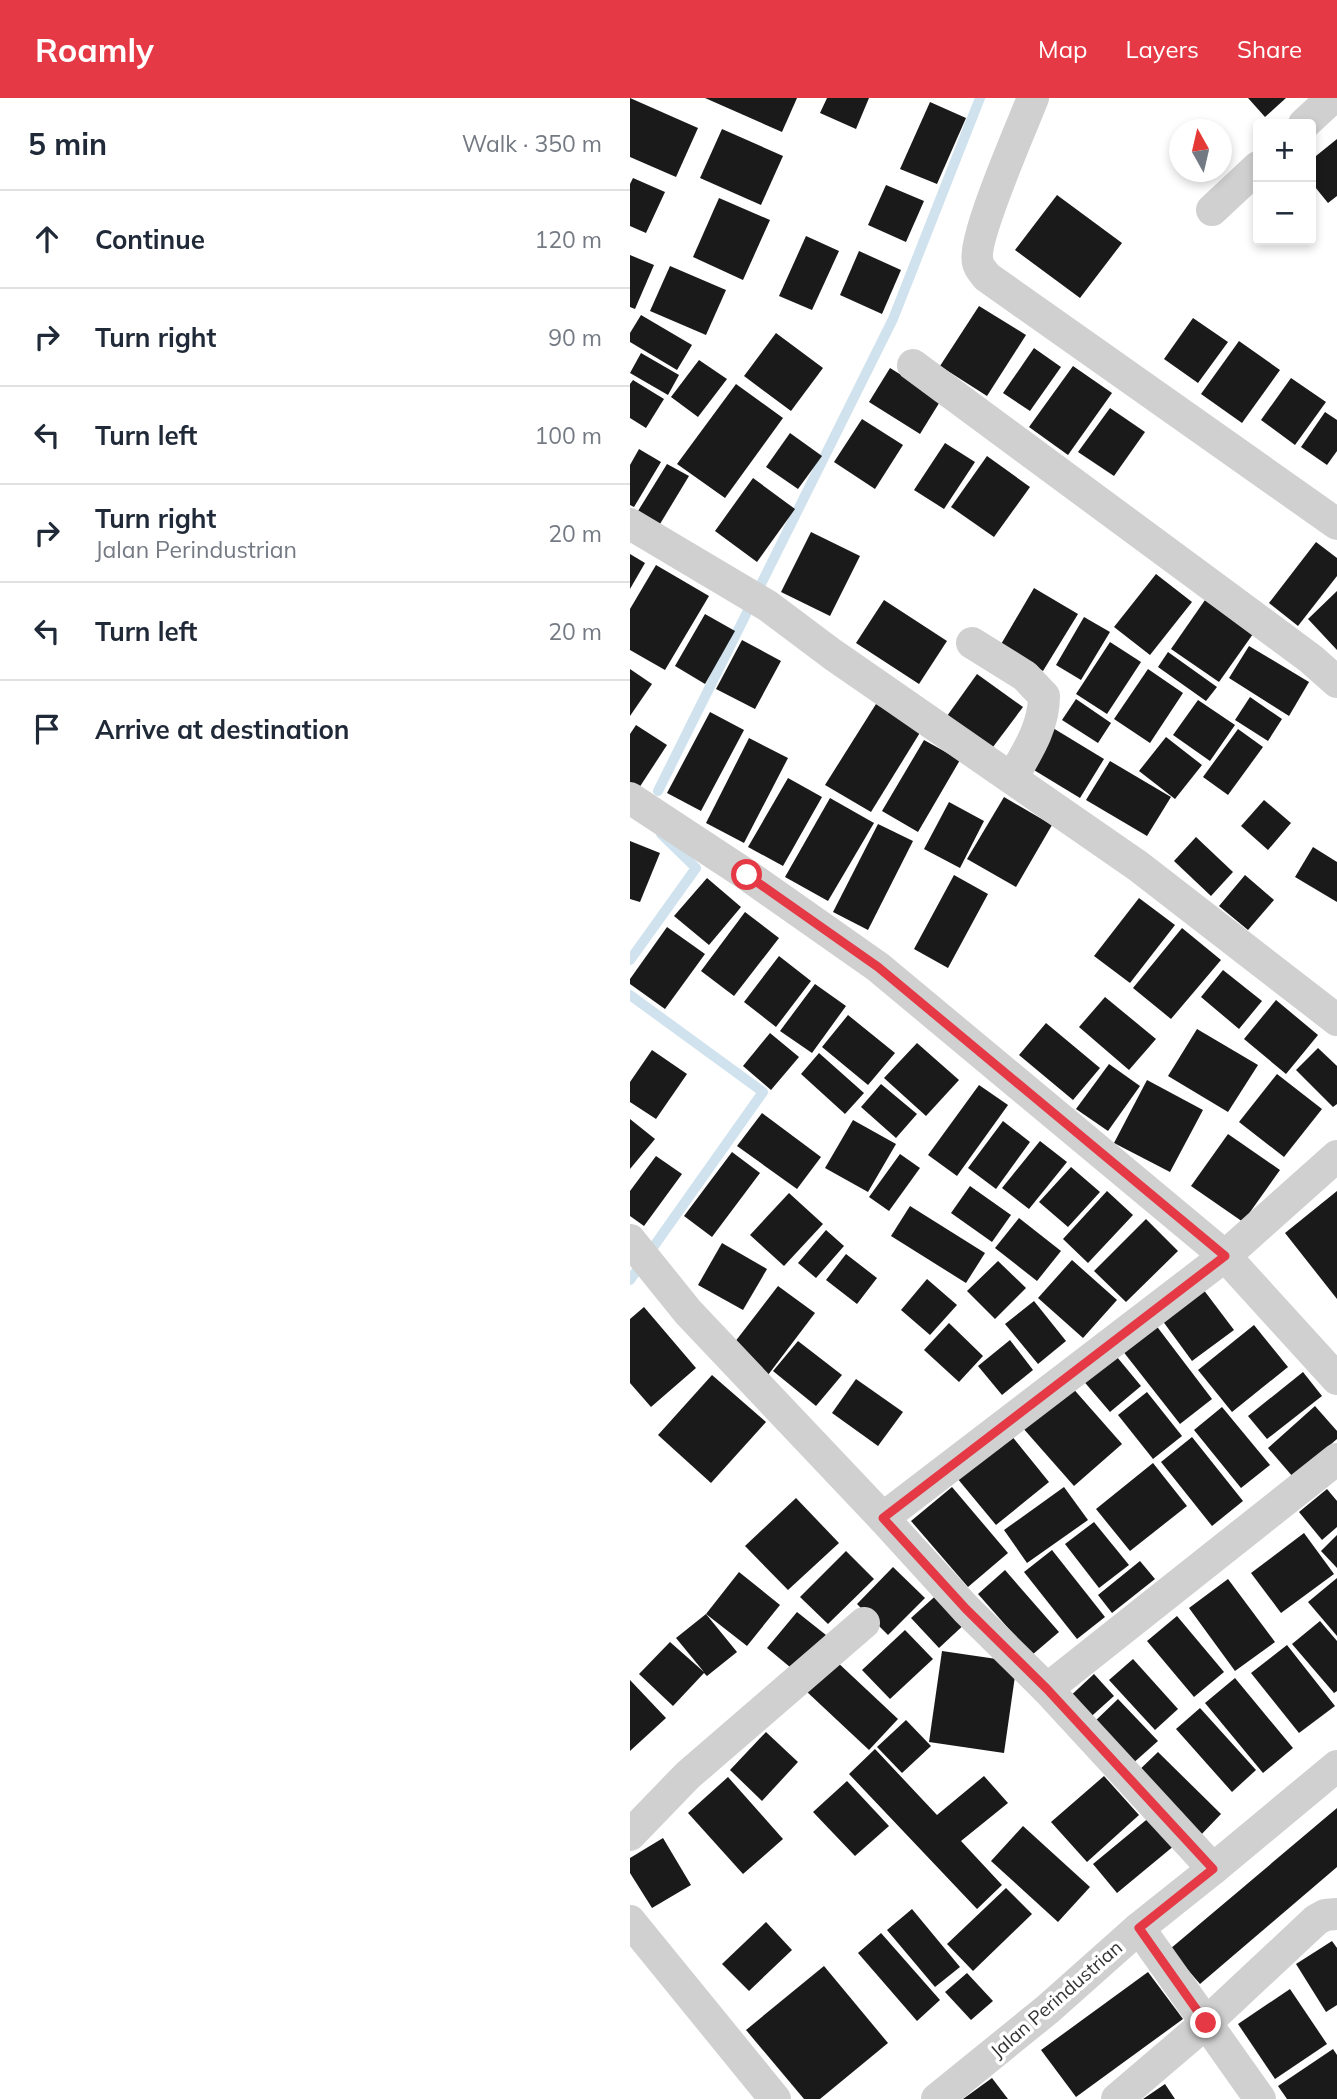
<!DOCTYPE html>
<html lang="en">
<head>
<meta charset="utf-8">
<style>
  :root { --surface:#fff; --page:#f6f6f7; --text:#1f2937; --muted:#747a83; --line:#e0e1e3; --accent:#e63946 }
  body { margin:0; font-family:Mulish,sans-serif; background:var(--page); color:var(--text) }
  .controls { position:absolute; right:21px; top:21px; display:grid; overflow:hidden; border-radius:7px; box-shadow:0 4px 10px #0003 }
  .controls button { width:63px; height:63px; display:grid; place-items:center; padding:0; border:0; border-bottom:2px solid var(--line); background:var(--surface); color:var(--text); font:35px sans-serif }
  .compass { position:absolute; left:539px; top:21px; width:63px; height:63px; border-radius:50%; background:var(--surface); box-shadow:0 4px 10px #0003; rotate:352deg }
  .stop { position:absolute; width:21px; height:21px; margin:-16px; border:5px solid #e63946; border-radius:50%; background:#fff }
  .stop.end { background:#e63946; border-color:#fff; box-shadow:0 2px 7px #0008 }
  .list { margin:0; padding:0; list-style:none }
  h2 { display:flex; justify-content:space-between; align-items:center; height:91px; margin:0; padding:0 28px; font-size:30px }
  h2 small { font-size:23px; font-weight:400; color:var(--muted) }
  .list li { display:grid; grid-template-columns:46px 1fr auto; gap:21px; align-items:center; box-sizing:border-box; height:98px; padding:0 28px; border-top:2px solid var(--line) }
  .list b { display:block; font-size:26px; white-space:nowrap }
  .list p { margin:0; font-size:23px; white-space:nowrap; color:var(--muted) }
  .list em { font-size:23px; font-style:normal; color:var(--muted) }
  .icon { flex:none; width:38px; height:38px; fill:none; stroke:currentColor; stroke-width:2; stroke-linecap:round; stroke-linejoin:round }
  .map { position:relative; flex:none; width:707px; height:2001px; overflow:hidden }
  header { display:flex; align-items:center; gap:42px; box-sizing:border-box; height:98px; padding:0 35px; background:var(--accent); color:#fff }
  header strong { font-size:33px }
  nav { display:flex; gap:38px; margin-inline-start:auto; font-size:24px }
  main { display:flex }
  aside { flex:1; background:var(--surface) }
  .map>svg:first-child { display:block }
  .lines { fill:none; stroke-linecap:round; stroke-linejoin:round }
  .stream { stroke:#cfe2ee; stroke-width:10 }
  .building { fill:#1a1a1a }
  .minor { stroke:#d0d0d0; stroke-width:32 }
  .route { stroke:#e63946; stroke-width:9 }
  .labels { text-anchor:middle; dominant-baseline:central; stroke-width:7; stroke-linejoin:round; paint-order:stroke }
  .street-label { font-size:19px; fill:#333; stroke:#fff }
</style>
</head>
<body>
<header>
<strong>Roamly</strong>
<nav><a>Map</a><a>Layers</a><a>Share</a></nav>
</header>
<main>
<aside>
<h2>5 min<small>Walk · 350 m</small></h2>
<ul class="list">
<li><svg class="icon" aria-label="ahead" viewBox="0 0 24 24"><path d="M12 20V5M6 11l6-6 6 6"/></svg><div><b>Continue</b></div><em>120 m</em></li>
<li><svg class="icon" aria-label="right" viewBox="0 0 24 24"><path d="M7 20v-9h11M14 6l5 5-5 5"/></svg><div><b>Turn right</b></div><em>90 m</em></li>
<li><svg class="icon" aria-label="left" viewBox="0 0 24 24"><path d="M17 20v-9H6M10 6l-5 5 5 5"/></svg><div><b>Turn left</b></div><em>100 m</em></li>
<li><svg class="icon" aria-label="right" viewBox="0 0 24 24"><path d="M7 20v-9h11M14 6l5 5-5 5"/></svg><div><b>Turn right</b><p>Jalan Perindustrian</p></div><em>20 m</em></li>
<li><svg class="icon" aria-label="left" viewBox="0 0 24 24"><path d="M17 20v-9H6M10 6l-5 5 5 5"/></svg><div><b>Turn left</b></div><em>20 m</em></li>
<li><svg class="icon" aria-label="arrive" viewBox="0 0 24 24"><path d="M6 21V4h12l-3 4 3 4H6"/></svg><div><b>Arrive at destination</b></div></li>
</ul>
</aside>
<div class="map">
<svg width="707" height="2001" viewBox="0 0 707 2001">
  <rect width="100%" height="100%" fill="#fff"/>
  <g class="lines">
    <g class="stream">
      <path d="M 28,693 L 263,221 L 350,0"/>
      <path d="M 0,862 L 66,770 L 31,736"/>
      <path d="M 0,897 L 133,994 L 0,1182"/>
    </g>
  </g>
  <g class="building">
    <path d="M 0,0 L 68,30 L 46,79 L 0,59 Z"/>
    <path d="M 75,0 L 167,0 L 152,34 Z"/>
    <path d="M 197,0 L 239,0 L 226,31 L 190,15 Z"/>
    <path d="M 618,0 L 656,0 L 635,19 Z"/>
    <path d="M 300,4 L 336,20 L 307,86 L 270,71 Z"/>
    <path d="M 92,31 L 153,58 L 131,107 L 70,80 Z"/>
    <path d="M 707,41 L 707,98 L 698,105 L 681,84 L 681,62 Z"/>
    <path d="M 3,80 L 35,94 L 16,135 L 0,128 L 0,86 Z"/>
    <path d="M 256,87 L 294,103 L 276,144 L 238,127 Z"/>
    <path d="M 427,97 L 492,145 L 450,200 L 385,152 Z"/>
    <path d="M 89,100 L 140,122 L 113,182 L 63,159 Z"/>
    <path d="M 176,138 L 209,153 L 182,212 L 149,198 Z"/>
    <path d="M 229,153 L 271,172 L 252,216 L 210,197 Z"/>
    <path d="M 0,157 L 24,167 L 5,211 L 0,209 Z"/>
    <path d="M 40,168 L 96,192 L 76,237 L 20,213 Z"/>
    <path d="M 349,208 L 396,237 L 357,298 L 310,268 Z"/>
    <path d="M 11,217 L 62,247 L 47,272 L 0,244 L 0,235 Z"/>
    <path d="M 563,220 L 598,244 L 568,285 L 534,261 Z"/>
    <path d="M 146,235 L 193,270 L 161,313 L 114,278 Z"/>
    <path d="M 609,243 L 650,272 L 612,325 L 571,296 Z"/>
    <path d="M 404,250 L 431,269 L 400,313 L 373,295 Z"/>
    <path d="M 11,255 L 49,277 L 38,297 L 0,275 Z"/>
    <path d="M 69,262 L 97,281 L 68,319 L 41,299 Z"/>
    <path d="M 443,268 L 482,295 L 438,357 L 399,329 Z"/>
    <path d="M 260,270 L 311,302 L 290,336 L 239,304 Z"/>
    <path d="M 661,280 L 696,304 L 665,347 L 631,322 Z"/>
    <path d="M 3,282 L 34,301 L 16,330 L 0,320 L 0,286 Z"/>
    <path d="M 106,286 L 153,320 L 95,400 L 47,366 Z"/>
    <path d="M 480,310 L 515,334 L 484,378 L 448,354 Z"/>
    <path d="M 695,314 L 707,322 L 707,353 L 697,367 L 671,349 Z"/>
    <path d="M 232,321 L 273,347 L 245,391 L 204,364 Z"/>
    <path d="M 160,335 L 192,358 L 168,391 L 136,369 Z"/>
    <path d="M 315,345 L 345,364 L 314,411 L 284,392 Z"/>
    <path d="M 9,351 L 31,364 L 4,409 L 0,407 L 0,367 Z"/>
    <path d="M 357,358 L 400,389 L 364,439 L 321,409 Z"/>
    <path d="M 37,366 L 59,378 L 30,426 L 8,413 Z"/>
    <path d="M 123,380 L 165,411 L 127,464 L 85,433 Z"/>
    <path d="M 181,434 L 230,458 L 200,518 L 151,494 Z"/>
    <path d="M 686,444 L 707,460 L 707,478 L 668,528 L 639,505 Z"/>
    <path d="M 0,456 L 15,465 L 0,491 Z"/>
    <path d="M 26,467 L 79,498 L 35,572 L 0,552 L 0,511 Z"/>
    <path d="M 526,476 L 562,504 L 520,557 L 484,529 Z"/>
    <path d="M 404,490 L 448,516 L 413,573 L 370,548 Z"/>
    <path d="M 707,493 L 707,552 L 678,521 Z"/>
    <path d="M 254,502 L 317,543 L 289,586 L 226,545 Z"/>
    <path d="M 575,502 L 623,536 L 589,584 L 541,551 Z"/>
    <path d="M 75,516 L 105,533 L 75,586 L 45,568 Z"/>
    <path d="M 454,519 L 480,534 L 451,582 L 426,567 Z"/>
    <path d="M 112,542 L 151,563 L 125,611 L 86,591 Z"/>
    <path d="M 480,544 L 511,564 L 477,616 L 446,596 Z"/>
    <path d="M 619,548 L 679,584 L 659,618 L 599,580 Z"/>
    <path d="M 538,554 L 587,589 L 576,603 L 528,569 Z"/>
    <path d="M 0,571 L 22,586 L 0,618 Z"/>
    <path d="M 518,571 L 553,595 L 520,645 L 484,621 Z"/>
    <path d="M 347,576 L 393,609 L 357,657 L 312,625 Z"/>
    <path d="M 620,599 L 652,621 L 638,643 L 605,622 Z"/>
    <path d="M 446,601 L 481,625 L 468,645 L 432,622 Z"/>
    <path d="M 568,602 L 605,627 L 580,663 L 543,637 Z"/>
    <path d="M 246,606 L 291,633 L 241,714 L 195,687 Z"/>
    <path d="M 80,614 L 114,632 L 71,713 L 37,695 Z"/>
    <path d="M 6,627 L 37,647 L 9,690 L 0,684 L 0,636 Z"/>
    <path d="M 418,627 L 474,661 L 450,700 L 394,666 Z"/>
    <path d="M 608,631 L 633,649 L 598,697 L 573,679 Z"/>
    <path d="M 536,639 L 572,667 L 545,701 L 509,673 Z"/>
    <path d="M 119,640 L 158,660 L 114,745 L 76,725 Z"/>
    <path d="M 294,642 L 330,662 L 288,734 L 252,713 Z"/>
    <path d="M 480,663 L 541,699 L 517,738 L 456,702 Z"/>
    <path d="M 158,680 L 192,699 L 153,768 L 118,749 Z"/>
    <path d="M 374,699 L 422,727 L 386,789 L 337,761 Z"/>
    <path d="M 200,700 L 244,725 L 198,803 L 155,779 Z"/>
    <path d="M 634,702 L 661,725 L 638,752 L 611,728 Z"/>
    <path d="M 319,704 L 354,723 L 330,770 L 294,751 Z"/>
    <path d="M 248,726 L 283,743 L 238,832 L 203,814 Z"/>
    <path d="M 566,739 L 603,774 L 581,798 L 544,763 Z"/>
    <path d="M 0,743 L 30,755 L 10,804 L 0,801 Z"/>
    <path d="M 683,749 L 707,764 L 707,804 L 665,779 Z"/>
    <path d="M 324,777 L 358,796 L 318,870 L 284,851 Z"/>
    <path d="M 615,777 L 644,802 L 618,832 L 589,808 Z"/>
    <path d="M 77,780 L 111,809 L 79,847 L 44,818 Z"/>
    <path d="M 509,800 L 545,827 L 500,885 L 464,858 Z"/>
    <path d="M 115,814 L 149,840 L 104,898 L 71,873 Z"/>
    <path d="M 37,829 L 75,856 L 35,911 L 0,886 L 0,881 Z"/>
    <path d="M 552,830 L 591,862 L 541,921 L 503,890 Z"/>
    <path d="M 149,858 L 181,883 L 146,929 L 114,904 Z"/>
    <path d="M 593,872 L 632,903 L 609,931 L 571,899 Z"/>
    <path d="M 185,886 L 216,908 L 182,955 L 150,933 Z"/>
    <path d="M 475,899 L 526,941 L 499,972 L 449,929 Z"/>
    <path d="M 646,902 L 688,937 L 656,976 L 614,941 Z"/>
    <path d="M 218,917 L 265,955 L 238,987 L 192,949 Z"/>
    <path d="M 416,925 L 470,970 L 443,1002 L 389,957 Z"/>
    <path d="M 567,931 L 628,967 L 598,1014 L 538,978 Z"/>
    <path d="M 140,935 L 169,959 L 141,992 L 113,968 Z"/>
    <path d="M 287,945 L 329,982 L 296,1018 L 254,980 Z"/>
    <path d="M 688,950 L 707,968 L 707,1006 L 703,1009 L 666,972 Z"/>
    <path d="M 22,952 L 57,976 L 26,1021 L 0,1004 L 0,984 Z"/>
    <path d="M 189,955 L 234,995 L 215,1016 L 171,976 Z"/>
    <path d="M 479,966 L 510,988 L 478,1033 L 446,1011 Z"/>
    <path d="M 647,976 L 692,1011 L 654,1059 L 609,1024 Z"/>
    <path d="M 517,982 L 573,1012 L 540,1074 L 484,1045 Z"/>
    <path d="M 251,986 L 287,1016 L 266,1040 L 231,1009 Z"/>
    <path d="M 349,987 L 378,1007 L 327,1078 L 298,1057 Z"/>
    <path d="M 132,1015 L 191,1059 L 167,1091 L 107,1048 Z"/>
    <path d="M 0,1021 L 25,1041 L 0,1071 Z"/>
    <path d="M 223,1022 L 266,1046 L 238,1094 L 195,1070 Z"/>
    <path d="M 373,1023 L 400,1044 L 366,1091 L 338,1070 Z"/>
    <path d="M 598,1036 L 650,1072 L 613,1124 L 561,1088 Z"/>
    <path d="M 410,1043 L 437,1064 L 399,1111 L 372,1090 Z"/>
    <path d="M 102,1054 L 130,1075 L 82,1139 L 54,1118 Z"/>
    <path d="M 270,1056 L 290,1070 L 259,1113 L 239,1099 Z"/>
    <path d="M 26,1058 L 52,1076 L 14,1128 L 0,1118 L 0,1093 Z"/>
    <path d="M 441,1069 L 470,1094 L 438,1129 L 409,1104 Z"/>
    <path d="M 340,1088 L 381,1117 L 362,1144 L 321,1115 Z"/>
    <path d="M 477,1093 L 503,1117 L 458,1165 L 433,1141 Z"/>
    <path d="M 707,1093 L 707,1201 L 655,1135 Z"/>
    <path d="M 159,1095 L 193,1126 L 154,1168 L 120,1137 Z"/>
    <path d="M 280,1108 L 355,1155 L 336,1185 L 261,1138 Z"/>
    <path d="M 389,1120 L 431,1153 L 407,1183 L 365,1150 Z"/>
    <path d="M 516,1121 L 548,1153 L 496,1204 L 464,1173 Z"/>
    <path d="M 196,1132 L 214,1148 L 186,1180 L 168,1165 Z"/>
    <path d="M 92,1145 L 137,1171 L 113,1212 L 68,1187 Z"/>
    <path d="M 216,1156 L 247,1180 L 227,1206 L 196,1182 Z"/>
    <path d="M 442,1162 L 487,1202 L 453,1240 L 408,1200 Z"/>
    <path d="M 368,1163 L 396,1190 L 365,1221 L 337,1193 Z"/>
    <path d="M 297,1181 L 327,1207 L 300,1237 L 271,1212 Z"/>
    <path d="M 148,1188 L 185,1215 L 138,1277 L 101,1249 Z"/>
    <path d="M 573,1191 L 604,1232 L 562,1263 L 532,1222 Z"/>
    <path d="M 404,1203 L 436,1243 L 408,1266 L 375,1226 Z"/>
    <path d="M 14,1209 L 66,1270 L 21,1309 L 0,1285 L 0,1221 Z"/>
    <path d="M 319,1225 L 353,1258 L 329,1284 L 294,1252 Z"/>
    <path d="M 525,1226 L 582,1301 L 550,1326 L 492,1252 Z"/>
    <path d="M 624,1227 L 658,1269 L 602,1314 L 568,1272 Z"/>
    <path d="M 380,1242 L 403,1272 L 372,1297 L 348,1268 Z"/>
    <path d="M 168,1243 L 212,1277 L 186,1308 L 143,1273 Z"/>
    <path d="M 482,1253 L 511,1288 L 480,1314 L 451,1280 Z"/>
    <path d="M 673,1274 L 692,1298 L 637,1341 L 618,1318 Z"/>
    <path d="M 82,1277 L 136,1324 L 81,1385 L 28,1337 Z"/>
    <path d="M 226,1281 L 273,1314 L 248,1348 L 202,1315 Z"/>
    <path d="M 440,1287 L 492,1346 L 444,1388 L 392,1329 Z"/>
    <path d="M 517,1294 L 552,1338 L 523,1361 L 488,1317 Z"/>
    <path d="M 685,1308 L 707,1333 L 707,1341 L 663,1379 L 638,1350 Z"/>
    <path d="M 592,1309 L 640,1367 L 611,1390 L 564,1332 Z"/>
    <path d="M 381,1337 L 419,1384 L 366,1427 L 327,1380 Z"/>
    <path d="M 562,1339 L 613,1403 L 582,1428 L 531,1364 Z"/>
    <path d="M 523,1365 L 557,1408 L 500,1453 L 466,1411 Z"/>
    <path d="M 322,1389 L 378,1455 L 338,1489 L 281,1423 Z"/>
    <path d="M 434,1389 L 458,1422 L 397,1465 L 374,1432 Z"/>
    <path d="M 697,1391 L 707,1403 L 707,1429 L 692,1442 L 669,1414 Z"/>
    <path d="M 166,1400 L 209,1445 L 158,1492 L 115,1448 Z"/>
    <path d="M 464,1424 L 499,1467 L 469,1490 L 435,1446 Z"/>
    <path d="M 674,1435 L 704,1476 L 651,1515 L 621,1475 Z"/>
    <path d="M 707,1437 L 707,1470 L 691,1453 Z"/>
    <path d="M 422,1452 L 475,1519 L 447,1541 L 394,1474 Z"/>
    <path d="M 216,1453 L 244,1481 L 198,1526 L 170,1499 Z"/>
    <path d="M 510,1463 L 525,1481 L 482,1515 L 468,1497 Z"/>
    <path d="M 263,1469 L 295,1500 L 258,1537 L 227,1506 Z"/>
    <path d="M 375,1472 L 429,1534 L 402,1557 L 348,1496 Z"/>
    <path d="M 109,1474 L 150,1507 L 117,1548 L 76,1516 Z"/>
    <path d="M 707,1480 L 707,1538 L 678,1504 Z"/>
    <path d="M 598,1481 L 645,1544 L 605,1573 L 559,1510 Z"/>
    <path d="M 311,1493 L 338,1523 L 309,1550 L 281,1520 Z"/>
    <path d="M 167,1514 L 196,1537 L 166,1574 L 137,1550 Z"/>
    <path d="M 76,1516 L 107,1554 L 77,1578 L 74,1575 L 43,1608 L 9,1576 L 40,1544 L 74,1574 L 46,1540 Z"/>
    <path d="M 547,1518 L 594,1574 L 564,1599 L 517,1543 Z"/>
    <path d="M 690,1523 L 707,1543 L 707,1593 L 704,1595 L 662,1546 Z"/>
    <path d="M 275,1532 L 303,1561 L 260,1601 L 232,1572 Z"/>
    <path d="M 657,1547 L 705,1608 L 669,1635 L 621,1575 Z"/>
    <path d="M 312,1553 L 387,1564 L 374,1655 L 299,1644 Z"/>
    <path d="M 503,1561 L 548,1611 L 525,1632 L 479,1582 Z"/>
    <path d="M 205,1562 L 268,1621 L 239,1652 L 176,1593 Z"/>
    <path d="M 464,1576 L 484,1598 L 455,1624 L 435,1603 Z"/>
    <path d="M 605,1580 L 663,1650 L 633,1675 L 575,1605 Z"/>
    <path d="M 0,1582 L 36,1620 L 0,1653 Z"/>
    <path d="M 488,1601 L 528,1643 L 501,1667 L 462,1626 Z"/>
    <path d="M 570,1610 L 626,1672 L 602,1694 L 546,1631 Z"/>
    <path d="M 276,1622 L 301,1648 L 272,1675 L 247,1649 Z"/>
    <path d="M 136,1634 L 168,1664 L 132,1703 L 100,1672 Z"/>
    <path d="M 245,1651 L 307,1717 L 354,1678 L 378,1705 L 331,1743 L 372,1787 L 347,1811 L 219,1676 Z"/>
    <path d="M 528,1654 L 591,1716 L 568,1740 L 504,1677 Z"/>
    <path d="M 474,1678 L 509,1717 L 457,1764 L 421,1724 Z"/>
    <path d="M 98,1679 L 153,1741 L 113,1776 L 58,1715 Z"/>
    <path d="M 217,1683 L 259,1728 L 225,1758 L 183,1714 Z"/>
    <path d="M 707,1710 L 707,1769 L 570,1886 L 540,1851 Z"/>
    <path d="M 521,1718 L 545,1747 L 487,1795 L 463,1766 Z"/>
    <path d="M 393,1728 L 460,1789 L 428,1824 L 361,1763 Z"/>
    <path d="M 33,1740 L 61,1787 L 22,1810 L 0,1775 L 0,1760 Z"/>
    <path d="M 376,1790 L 402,1816 L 343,1873 L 317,1846 Z"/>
    <path d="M 282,1811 L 330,1869 L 305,1889 L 257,1832 Z"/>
    <path d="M 136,1824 L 162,1852 L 119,1893 L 92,1866 Z"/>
    <path d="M 251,1835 L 310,1902 L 287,1923 L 228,1855 Z"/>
    <path d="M 702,1843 L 707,1850 L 707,1907 L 696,1914 L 666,1866 Z"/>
    <path d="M 194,1868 L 258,1945 L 190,2001 L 174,2001 L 116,1932 Z"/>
    <path d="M 518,1874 L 553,1921 L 446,1999 L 411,1952 Z"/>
    <path d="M 337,1875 L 363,1903 L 341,1922 L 315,1894 Z"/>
    <path d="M 660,1891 L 697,1946 L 645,1981 L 608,1926 Z"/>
    <path d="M 703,1951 L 707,1957 L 707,2001 L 657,2001 L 648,1988 Z"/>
    <path d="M 362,1980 L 378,2001 L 333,2001 Z"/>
    <path d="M 535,1986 L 545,2001 L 513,2001 Z"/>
  </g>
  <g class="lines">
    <g class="minor">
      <path d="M 403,0 C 392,28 341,143 348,165 C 349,170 354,175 357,179 L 707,426"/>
      <path d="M 674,26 L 702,0"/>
      <path d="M 582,112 L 628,69"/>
      <path d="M 283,267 L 681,561 L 707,584"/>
      <path d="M 0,426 L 138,508 L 202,556 L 508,768 L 707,922"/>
      <path d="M 342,545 L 395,578 L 414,598 C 414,629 397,654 382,680"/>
      <path d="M 0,700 L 117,777 L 248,869 L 595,1158 L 707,1281"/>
      <path d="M 0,1142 L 58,1214 L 253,1420 L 336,1511 L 417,1591 L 583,1771"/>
      <path d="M 253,1420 L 595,1158 L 707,1058"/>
      <path d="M 417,1591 L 707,1361"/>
      <path d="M 0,1737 L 58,1677 L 234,1525"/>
      <path d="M 0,1823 L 145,2001"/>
      <path d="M 509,1830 L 630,2001"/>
      <path d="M 307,2001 L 418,1911 L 509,1830 L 583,1771 L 707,1668"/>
      <path d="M 487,2001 L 576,1925 L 686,1822 L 695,1817 L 707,1816"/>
    </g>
  </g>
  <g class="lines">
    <path class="route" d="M 117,777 L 248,869 L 595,1158 L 253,1420 L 336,1511 L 417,1591 L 583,1771 L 509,1830 L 576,1925"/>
  </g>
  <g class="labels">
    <g class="street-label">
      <text transform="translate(426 1901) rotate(-41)">Jalan Perindustrian</text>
    </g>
  </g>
</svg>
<div class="controls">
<button>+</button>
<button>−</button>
</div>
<svg class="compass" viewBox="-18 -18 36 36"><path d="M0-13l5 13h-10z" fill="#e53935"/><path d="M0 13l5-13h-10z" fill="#747a83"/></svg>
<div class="stop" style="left:117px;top:777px"></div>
<div class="stop end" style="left:576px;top:1925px"></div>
</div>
</main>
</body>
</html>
